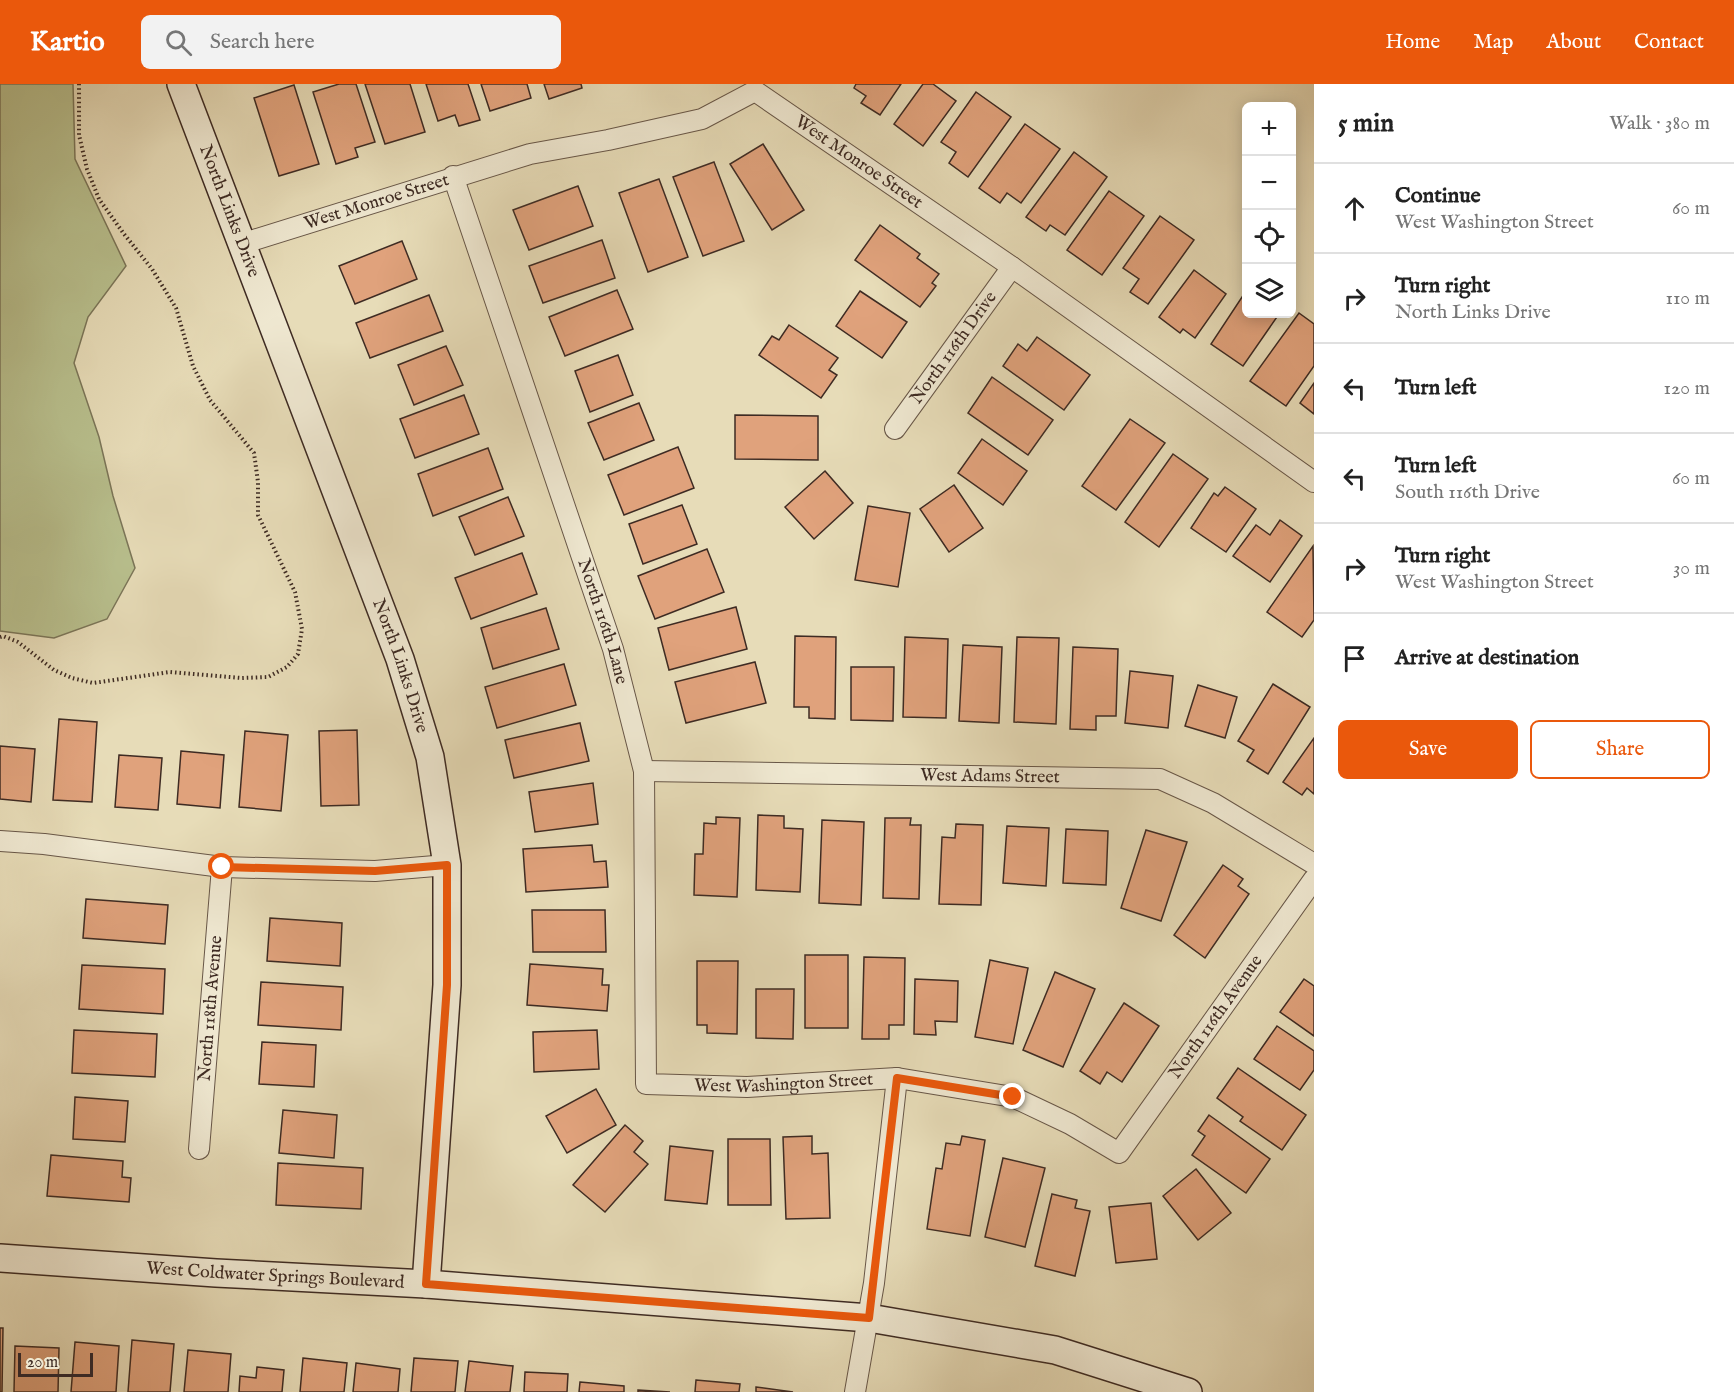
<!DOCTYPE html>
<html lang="en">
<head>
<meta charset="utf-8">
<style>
  :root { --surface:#fff; --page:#f2f2f2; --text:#222; --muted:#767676; --line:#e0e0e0; --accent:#ea580c }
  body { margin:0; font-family:"IM FELL English",serif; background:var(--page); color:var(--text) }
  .controls { position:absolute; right:18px; top:18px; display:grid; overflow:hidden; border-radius:9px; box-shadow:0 3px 15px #0003 }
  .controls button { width:54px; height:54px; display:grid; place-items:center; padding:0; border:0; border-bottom:2px solid var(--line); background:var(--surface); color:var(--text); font:30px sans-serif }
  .scale { position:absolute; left:18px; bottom:15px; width:75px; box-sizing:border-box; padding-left:6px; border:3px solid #3e2b23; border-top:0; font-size:16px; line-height:21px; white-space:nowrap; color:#3e2b23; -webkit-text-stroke:4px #efe8d1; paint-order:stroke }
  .stop { position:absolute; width:18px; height:18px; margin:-14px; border:4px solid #ea580c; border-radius:50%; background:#fff }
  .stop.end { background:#ea580c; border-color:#fff; box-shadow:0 2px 6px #0008 }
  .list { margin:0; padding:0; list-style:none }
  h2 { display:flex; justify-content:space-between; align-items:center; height:78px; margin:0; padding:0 24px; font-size:26px }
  h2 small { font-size:20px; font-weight:400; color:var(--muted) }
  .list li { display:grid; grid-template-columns:39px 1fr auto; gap:18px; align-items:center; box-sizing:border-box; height:90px; padding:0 24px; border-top:2px solid var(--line) }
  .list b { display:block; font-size:22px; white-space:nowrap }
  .list p { margin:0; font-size:20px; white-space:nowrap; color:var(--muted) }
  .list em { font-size:20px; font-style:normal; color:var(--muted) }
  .actions { display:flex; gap:12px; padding:18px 24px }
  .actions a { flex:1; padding:14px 0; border:2px solid var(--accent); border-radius:9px; text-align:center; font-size:21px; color:var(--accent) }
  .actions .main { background:var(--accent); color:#fff }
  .icon { flex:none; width:33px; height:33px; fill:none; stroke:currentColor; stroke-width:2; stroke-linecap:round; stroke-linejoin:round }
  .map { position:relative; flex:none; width:1314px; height:1308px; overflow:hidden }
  header { display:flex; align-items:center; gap:36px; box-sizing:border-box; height:84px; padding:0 30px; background:var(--accent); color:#fff }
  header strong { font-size:28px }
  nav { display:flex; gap:33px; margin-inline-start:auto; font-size:21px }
  .search { width:420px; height:54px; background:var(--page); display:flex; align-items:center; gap:15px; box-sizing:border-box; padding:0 21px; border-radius:9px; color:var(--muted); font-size:22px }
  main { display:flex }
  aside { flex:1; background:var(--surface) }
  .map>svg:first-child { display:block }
  .green { fill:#b8bf8d; stroke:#7b7558; stroke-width:1.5 }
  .building { fill:#e0a27c; stroke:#3e2b23; stroke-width:1.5 }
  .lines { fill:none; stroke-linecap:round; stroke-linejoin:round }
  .street-casing { stroke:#685748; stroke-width:22 }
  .secondary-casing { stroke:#3e2b23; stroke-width:30 }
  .path { stroke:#3e2b23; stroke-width:4; stroke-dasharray:1.5 3; stroke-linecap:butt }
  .street { stroke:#efe8d1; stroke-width:20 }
  .secondary { stroke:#efe8d1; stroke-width:27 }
  .route { stroke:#ea580c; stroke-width:8 }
  .labels { text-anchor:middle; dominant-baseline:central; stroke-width:4.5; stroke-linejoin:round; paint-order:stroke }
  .street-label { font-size:18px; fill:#3e2b23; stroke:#efe8d1 }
</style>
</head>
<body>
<header>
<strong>Kartio</strong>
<div class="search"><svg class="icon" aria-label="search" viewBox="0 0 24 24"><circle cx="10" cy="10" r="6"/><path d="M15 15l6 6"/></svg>Search here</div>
<nav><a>Home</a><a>Map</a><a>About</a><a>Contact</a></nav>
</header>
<main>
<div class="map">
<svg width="1314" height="1308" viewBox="0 0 1314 1308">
  <rect width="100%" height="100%" fill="#e7dcb8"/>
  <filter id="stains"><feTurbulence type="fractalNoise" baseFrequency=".00333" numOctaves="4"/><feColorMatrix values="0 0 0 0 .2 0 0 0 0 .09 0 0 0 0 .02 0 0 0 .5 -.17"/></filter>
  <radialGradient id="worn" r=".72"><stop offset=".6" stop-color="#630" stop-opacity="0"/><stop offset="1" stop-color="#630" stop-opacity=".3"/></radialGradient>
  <path class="green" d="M 0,0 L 73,0 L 75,75 L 126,182 L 88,233 L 74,279 L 99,353 L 113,412 L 135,484 L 107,535 L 54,554 L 0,547 Z"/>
  <g class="building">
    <path d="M 339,0 L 356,0 L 375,58 L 355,64 L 358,73 L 336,80 L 313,8 Z"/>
    <path d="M 365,0 L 410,0 L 425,48 L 385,60 Z"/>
    <path d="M 426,0 L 468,0 L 480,36 L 459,42 L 455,31 L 438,37 Z"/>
    <path d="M 481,0 L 527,0 L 531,14 L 490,27 Z"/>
    <path d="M 544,0 L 581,0 L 582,4 L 549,15 Z"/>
    <path d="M 856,0 L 901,0 L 880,31 L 861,19 L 866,12 L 854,4 Z"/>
    <path d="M 923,0 L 933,0 L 956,17 L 923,62 L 894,40 Z"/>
    <path d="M 294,1 L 319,80 L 279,92 L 254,14 Z"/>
    <path d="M 976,8 L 1011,33 L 968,93 L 949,79 L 956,68 L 941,58 Z"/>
    <path d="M 1025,40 L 1060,65 L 1021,119 L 1007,109 L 1000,119 L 979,104 Z"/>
    <path d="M 763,60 L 804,126 L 772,146 L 730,80 Z"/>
    <path d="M 1074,68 L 1107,93 L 1065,151 L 1050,141 L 1046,147 L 1026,133 Z"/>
    <path d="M 714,78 L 744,157 L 703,172 L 673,93 Z"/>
    <path d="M 659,95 L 688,173 L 648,188 L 619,109 Z"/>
    <path d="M 578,102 L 593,142 L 529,166 L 513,126 Z"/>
    <path d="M 1109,107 L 1144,132 L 1102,191 L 1067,166 Z"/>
    <path d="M 1160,132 L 1194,156 L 1148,220 L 1130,208 L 1139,195 L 1123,184 Z"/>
    <path d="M 880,141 L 920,170 L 917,174 L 939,190 L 932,199 L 936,202 L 920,223 L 855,176 Z"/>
    <path d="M 602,156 L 615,194 L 543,219 L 529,182 Z"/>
    <path d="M 402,157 L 417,195 L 355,220 L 339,182 Z"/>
    <path d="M 1194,186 L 1226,210 L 1195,254 L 1183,245 L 1180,249 L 1159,233 Z"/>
    <path d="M 617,206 L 633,245 L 565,272 L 549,233 Z"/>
    <path d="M 860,207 L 907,238 L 882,274 L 836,242 Z"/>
    <path d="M 1246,207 L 1246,230 L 1279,230 L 1243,282 L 1211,260 Z"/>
    <path d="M 429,211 L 443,247 L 370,274 L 356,239 Z"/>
    <path d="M 1299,229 L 1314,240 L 1314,282 L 1286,322 L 1250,297 Z"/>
    <path d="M 789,241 L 838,274 L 829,286 L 837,291 L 821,314 L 759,271 L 772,252 L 779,256 Z"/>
    <path d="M 1037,253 L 1090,291 L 1064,326 L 1003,282 L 1018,260 L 1027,267 Z"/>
    <path d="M 446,262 L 463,301 L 414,321 L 398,281 Z"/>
    <path d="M 618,271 L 633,311 L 590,328 L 575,287 Z"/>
    <path d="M 992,293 L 1053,336 L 1028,371 L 968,329 Z"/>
    <path d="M 1314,299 L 1314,330 L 1300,319 Z"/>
    <path d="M 464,311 L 479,350 L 415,374 L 400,335 Z"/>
    <path d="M 639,319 L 654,356 L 604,376 L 588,339 Z"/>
    <path d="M 735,331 L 818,332 L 818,376 L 735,375 Z"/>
    <path d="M 1130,335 L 1165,359 L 1116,426 L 1082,402 Z"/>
    <path d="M 982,355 L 1027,387 L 1003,421 L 958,389 Z"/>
    <path d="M 678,363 L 694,404 L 624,431 L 608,391 Z"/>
    <path d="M 488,364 L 503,405 L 433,432 L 418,390 Z"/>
    <path d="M 1173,370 L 1208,395 L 1159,463 L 1125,438 Z"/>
    <path d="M 825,387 L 853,419 L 814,455 L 785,423 Z"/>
    <path d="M 954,401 L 983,444 L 949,468 L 920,425 Z"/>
    <path d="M 1225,403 L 1256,425 L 1226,468 L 1191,444 L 1214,409 L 1218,412 Z"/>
    <path d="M 508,413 L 524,452 L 475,471 L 459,433 Z"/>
    <path d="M 682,421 L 697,460 L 643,480 L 629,440 Z"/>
    <path d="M 868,422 L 910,429 L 898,503 L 855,496 Z"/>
    <path d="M 1280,436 L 1302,452 L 1270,498 L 1233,472 L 1256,441 L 1270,451 Z"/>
    <path d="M 1313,462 L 1314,536 L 1302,553 L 1267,528 Z"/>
    <path d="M 707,465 L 724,508 L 655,535 L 638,492 Z"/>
    <path d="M 522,469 L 537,510 L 471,535 L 455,494 Z"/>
    <path d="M 736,523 L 747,565 L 669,586 L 658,544 Z"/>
    <path d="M 546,524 L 559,565 L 493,585 L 481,544 Z"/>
    <path d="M 795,552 L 836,553 L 835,635 L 809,634 L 809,623 L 794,623 Z"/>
    <path d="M 905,553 L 948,555 L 946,634 L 903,633 Z"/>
    <path d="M 1017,553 L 1059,554 L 1056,640 L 1014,638 Z"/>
    <path d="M 963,561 L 1002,563 L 999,639 L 959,637 Z"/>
    <path d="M 1073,563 L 1118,565 L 1116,632 L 1096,632 L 1096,646 L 1070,645 Z"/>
    <path d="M 755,578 L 766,619 L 686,639 L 675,598 Z"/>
    <path d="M 564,580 L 576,621 L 497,644 L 485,603 Z"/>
    <path d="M 851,583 L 894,583 L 893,637 L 851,636 Z"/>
    <path d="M 1130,587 L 1173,592 L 1168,644 L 1125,639 Z"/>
    <path d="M 1273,600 L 1310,623 L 1268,690 L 1247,677 L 1254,666 L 1238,657 Z"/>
    <path d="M 1198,601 L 1237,613 L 1225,654 L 1185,642 Z"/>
    <path d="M 59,635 L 97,638 L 92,718 L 53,716 Z"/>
    <path d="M 580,639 L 589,677 L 514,694 L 505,656 Z"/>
    <path d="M 357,646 L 359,721 L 321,722 L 319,647 Z"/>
    <path d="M 245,647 L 288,651 L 281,727 L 239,723 Z"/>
    <path d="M 1314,654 L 1314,710 L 1307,704 L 1302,711 L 1283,698 Z"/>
    <path d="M 0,662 L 35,665 L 31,718 L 0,715 Z"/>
    <path d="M 181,667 L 224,671 L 220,724 L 177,720 Z"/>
    <path d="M 119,671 L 162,674 L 158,726 L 115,723 Z"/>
    <path d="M 593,699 L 598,740 L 535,748 L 529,708 Z"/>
    <path d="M 758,731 L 784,732 L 784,744 L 803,745 L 800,808 L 756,806 Z"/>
    <path d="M 716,733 L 740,734 L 737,813 L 694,811 L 695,770 L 703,770 L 704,739 L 716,740 Z"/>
    <path d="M 885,734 L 911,734 L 910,741 L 921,741 L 919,815 L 883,814 Z"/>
    <path d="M 822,736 L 864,738 L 861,821 L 819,819 Z"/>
    <path d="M 956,740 L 983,741 L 981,821 L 939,820 L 942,753 L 955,754 Z"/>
    <path d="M 1007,742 L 1049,744 L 1046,802 L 1003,799 Z"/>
    <path d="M 1066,745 L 1108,747 L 1106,801 L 1063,799 Z"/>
    <path d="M 1146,746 L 1187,758 L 1161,837 L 1121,824 Z"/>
    <path d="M 592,761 L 594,778 L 606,777 L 608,803 L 526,808 L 523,765 Z"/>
    <path d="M 1223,781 L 1243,795 L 1238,802 L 1249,810 L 1205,874 L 1174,851 Z"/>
    <path d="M 86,815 L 168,821 L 165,860 L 83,854 Z"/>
    <path d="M 532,826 L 605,826 L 606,868 L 533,868 Z"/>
    <path d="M 270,834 L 342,839 L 340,882 L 267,877 Z"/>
    <rect x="805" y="871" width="43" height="73"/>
    <path d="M 864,873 L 905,874 L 904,941 L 889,941 L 889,955 L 862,955 Z"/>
    <path d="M 990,876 L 1028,884 L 1013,960 L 975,953 Z"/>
    <path d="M 697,877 L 738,877 L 737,950 L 707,949 L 707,941 L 697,941 Z"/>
    <path d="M 530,880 L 603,885 L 602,901 L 609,901 L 607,927 L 527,921 Z"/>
    <path d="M 82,881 L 165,885 L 163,930 L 79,925 Z"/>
    <path d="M 1055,888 L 1095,905 L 1063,983 L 1023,966 Z"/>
    <path d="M 915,895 L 958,897 L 957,938 L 935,937 L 936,951 L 914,950 Z"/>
    <path d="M 1304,895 L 1314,902 L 1314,952 L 1280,928 Z"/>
    <path d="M 261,898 L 343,903 L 341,946 L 258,941 Z"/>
    <path d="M 756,905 L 794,905 L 793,955 L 756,954 Z"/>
    <path d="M 1124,919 L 1159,942 L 1122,998 L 1107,988 L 1100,1000 L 1080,987 Z"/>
    <path d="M 1277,942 L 1314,967 L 1314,986 L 1300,1006 L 1254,975 Z"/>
    <path d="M 74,946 L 157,950 L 155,993 L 72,989 Z"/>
    <path d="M 597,946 L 599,985 L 534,988 L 533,948 Z"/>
    <path d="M 262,958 L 316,961 L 314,1003 L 259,1000 Z"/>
    <path d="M 1238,984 L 1306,1031 L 1282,1066 L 1240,1037 L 1243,1033 L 1217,1014 Z"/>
    <path d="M 596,1005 L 616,1041 L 567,1069 L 546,1032 Z"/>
    <path d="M 75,1013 L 128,1017 L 125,1058 L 73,1055 Z"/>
    <path d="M 283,1026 L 337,1031 L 334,1074 L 279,1069 Z"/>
    <path d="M 1209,1031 L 1270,1075 L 1246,1109 L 1192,1071 L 1205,1052 L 1198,1047 Z"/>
    <path d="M 625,1041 L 643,1057 L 634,1068 L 648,1080 L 605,1128 L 573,1101 Z"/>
    <path d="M 812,1052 L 812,1070 L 828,1069 L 830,1134 L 786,1135 L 783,1053 Z"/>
    <path d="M 962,1052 L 985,1056 L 970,1152 L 927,1145 L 936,1084 L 942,1085 L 946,1059 L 960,1061 Z"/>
    <path d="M 728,1055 L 770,1055 L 771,1121 L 728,1121 Z"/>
    <path d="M 670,1062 L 713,1067 L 707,1120 L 665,1116 Z"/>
    <path d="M 51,1071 L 123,1077 L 122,1093 L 131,1094 L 129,1118 L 47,1112 Z"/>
    <path d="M 1003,1074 L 1045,1084 L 1025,1163 L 985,1153 Z"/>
    <path d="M 278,1079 L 363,1084 L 361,1125 L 276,1121 Z"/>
    <path d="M 1196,1085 L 1231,1129 L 1198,1156 L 1163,1112 Z"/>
    <path d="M 1052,1110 L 1077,1116 L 1075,1124 L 1090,1127 L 1075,1192 L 1035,1182 Z"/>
    <path d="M 1151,1119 L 1157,1175 L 1116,1179 L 1109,1123 Z"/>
    <path d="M 0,1244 L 3,1244 L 2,1308 L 0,1308 Z"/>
    <path d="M 132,1256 L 174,1260 L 170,1308 L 128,1308 Z"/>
    <path d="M 75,1258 L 119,1262 L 116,1308 L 71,1308 Z"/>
    <path d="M 15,1262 L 59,1264 L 58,1308 L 14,1308 Z"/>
    <path d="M 188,1266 L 231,1270 L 228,1308 L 184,1308 Z"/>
    <path d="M 303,1274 L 347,1279 L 344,1308 L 300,1308 Z"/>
    <path d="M 414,1274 L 458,1277 L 455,1308 L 411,1308 Z"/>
    <path d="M 469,1277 L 513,1282 L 510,1308 L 465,1308 Z"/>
    <path d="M 356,1279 L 400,1285 L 398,1308 L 353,1308 Z"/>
    <path d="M 257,1283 L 284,1286 L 282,1308 L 239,1308 L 240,1292 L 256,1294 Z"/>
    <path d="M 525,1288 L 568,1290 L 567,1308 L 524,1308 Z"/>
    <path d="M 696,1296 L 740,1300 L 739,1308 L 695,1308 Z"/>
    <path d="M 580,1298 L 624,1302 L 624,1308 L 579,1308 Z"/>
    <path d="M 756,1303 L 793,1308 L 756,1308 Z"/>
    <path d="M 638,1306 L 670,1308 L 638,1308 Z"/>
  </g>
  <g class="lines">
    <defs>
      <g id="street">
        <path id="s1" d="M 453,92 L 613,565 L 644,687 L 646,1000 L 747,1003 L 897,994 L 1013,1013 L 1070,1040 L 1119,1069 L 1314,795"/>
        <path id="s2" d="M 241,160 L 530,70 L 608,56 L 702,35 L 755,7 L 1012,183 L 1314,398"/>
        <path id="s3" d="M 895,345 L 1012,183"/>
        <path id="s4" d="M 644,687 L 1160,695 L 1213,719 L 1314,780"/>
        <path d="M 0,757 L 44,760 L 222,783 L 375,787 L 447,781"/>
        <path id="s5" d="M 199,1065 L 222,783"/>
        <path d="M 855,1308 L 874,1199 L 897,994"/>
      </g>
      <g id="secondary">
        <path id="s6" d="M 181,0 L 400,575 L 430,673 L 447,781 L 447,901 L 426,1200"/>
        <path id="s7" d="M 0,1174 L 216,1189 L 426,1200 L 869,1234 L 1055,1266 L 1188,1308"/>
      </g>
    </defs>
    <use href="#street" class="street-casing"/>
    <use href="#secondary" class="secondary-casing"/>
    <path class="path" d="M 0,553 L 3,552 L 18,558 L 54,586 L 72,594 L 93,599 L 170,588 L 242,594 L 268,593 L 287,583 L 298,570 L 302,545 L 295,508 L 258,431 L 258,398 L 254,369 L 210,316 L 193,282 L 176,224 L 152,185 L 124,150 L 99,115 L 87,85 L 79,51 L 79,0"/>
    <use href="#street" class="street"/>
    <use href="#secondary" class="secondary"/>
  </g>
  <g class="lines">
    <path class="route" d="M 222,783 L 375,787 L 447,781 L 447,901 L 426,1200 L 869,1234 L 897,994 L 1013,1013"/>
  </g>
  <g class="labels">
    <g class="street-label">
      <text stroke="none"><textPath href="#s2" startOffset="664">West Monroe Street</textPath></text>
      <text stroke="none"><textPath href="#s2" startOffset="142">West Monroe Street</textPath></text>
      <text stroke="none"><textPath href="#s6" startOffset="136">North Links Drive</textPath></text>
      <text stroke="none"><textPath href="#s3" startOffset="100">North 116th Drive</textPath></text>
      <text stroke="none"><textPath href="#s1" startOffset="470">North 116th Lane</textPath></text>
      <text stroke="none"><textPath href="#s6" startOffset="622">North Links Drive</textPath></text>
      <text stroke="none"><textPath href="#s4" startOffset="346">West Adams Street</textPath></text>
      <text stroke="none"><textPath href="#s5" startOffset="141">North 118th Avenue</textPath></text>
      <text stroke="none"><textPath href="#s1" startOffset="1594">North 116th Avenue</textPath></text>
      <text stroke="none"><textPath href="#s1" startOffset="1076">West Washington Street</textPath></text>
      <text stroke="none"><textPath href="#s7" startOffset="276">West Coldwater Springs Boulevard</textPath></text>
    </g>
  </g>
  <rect width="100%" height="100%" filter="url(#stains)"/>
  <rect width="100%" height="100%" fill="url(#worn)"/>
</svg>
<div class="controls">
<button>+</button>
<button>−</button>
<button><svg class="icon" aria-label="locate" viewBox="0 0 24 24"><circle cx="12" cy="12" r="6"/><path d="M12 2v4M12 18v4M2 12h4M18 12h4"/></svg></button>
<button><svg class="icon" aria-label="layers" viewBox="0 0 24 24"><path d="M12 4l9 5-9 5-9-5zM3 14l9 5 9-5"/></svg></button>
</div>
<div class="scale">20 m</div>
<div class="stop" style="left:222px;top:783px"></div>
<div class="stop end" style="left:1013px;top:1013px"></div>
</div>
<aside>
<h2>5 min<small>Walk · 380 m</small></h2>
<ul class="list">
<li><svg class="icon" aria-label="ahead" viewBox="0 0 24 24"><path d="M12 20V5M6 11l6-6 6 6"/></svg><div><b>Continue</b><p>West Washington Street</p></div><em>60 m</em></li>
<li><svg class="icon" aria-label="right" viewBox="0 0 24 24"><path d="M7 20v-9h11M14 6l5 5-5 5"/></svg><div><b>Turn right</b><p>North Links Drive</p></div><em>110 m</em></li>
<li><svg class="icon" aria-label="left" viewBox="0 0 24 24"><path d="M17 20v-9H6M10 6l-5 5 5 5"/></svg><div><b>Turn left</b></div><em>120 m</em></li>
<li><svg class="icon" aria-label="left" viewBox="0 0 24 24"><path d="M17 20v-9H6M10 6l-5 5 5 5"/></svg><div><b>Turn left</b><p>South 116th Drive</p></div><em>60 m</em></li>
<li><svg class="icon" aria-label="right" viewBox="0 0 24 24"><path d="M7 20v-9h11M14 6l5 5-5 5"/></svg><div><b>Turn right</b><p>West Washington Street</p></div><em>30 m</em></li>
<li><svg class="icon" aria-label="arrive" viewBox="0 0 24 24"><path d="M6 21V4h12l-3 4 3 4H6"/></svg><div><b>Arrive at destination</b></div></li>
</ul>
<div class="actions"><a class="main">Save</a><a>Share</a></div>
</aside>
</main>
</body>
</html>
